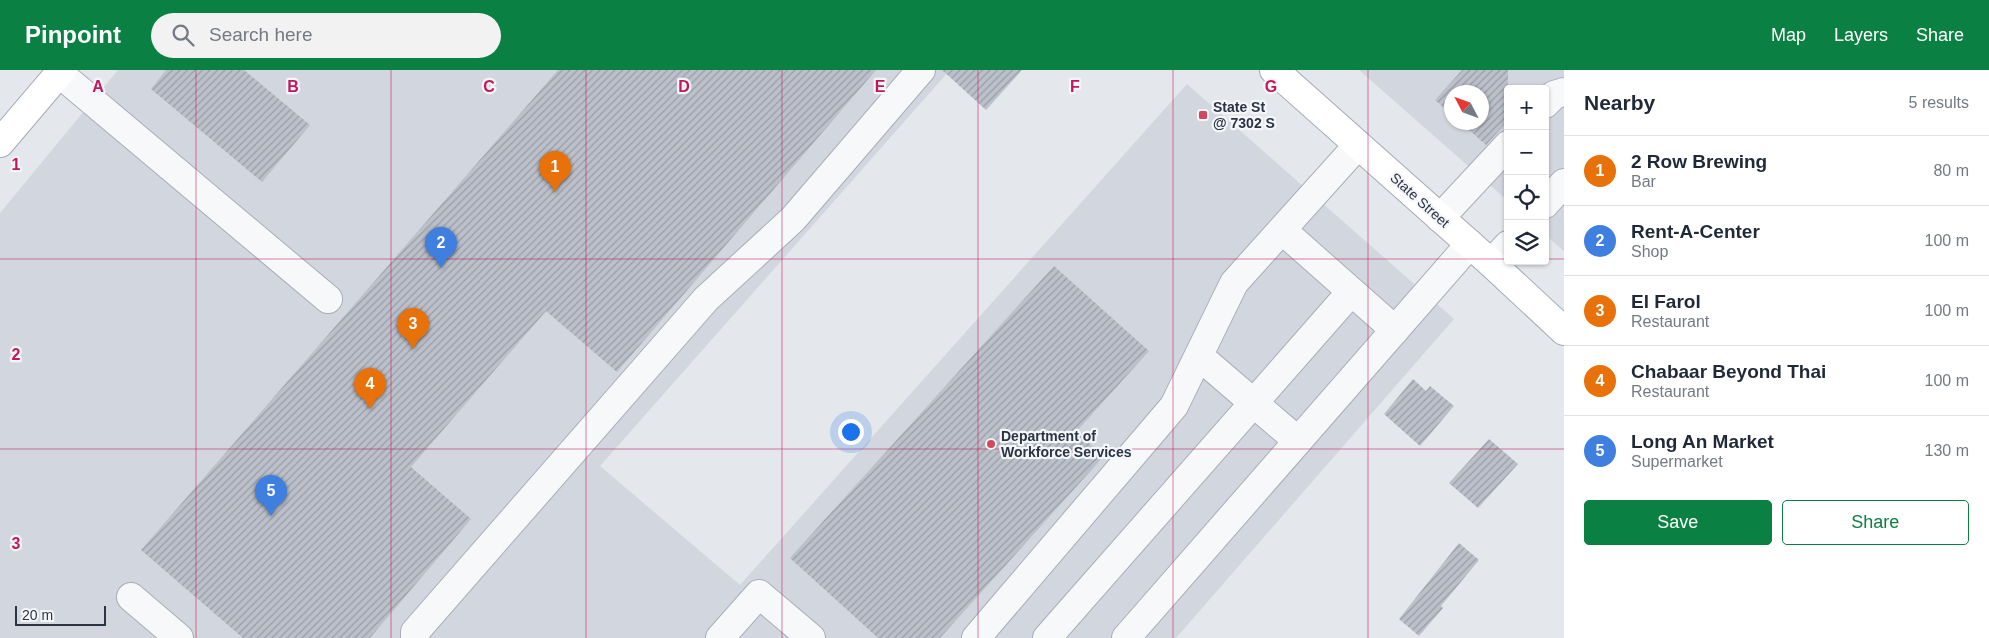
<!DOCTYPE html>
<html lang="en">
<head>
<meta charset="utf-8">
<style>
  :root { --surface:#fff; --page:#f2f2f3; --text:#1f2937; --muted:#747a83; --line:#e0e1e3; --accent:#0b8043 }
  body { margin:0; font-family:Arial,sans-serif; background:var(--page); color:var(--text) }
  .controls { position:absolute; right:15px; top:15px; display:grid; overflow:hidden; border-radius:5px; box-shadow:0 1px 4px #0004 }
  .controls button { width:45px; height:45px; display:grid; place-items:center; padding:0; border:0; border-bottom:1px solid var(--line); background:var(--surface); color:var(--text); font:25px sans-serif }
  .compass { position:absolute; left:1444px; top:15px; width:45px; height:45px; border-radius:50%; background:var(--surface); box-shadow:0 1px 4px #0004; rotate:311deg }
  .scale { position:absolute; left:15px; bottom:12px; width:91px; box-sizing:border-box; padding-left:5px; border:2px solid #2b3445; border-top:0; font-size:14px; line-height:18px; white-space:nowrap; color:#2b3445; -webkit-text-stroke:4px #f4f6f9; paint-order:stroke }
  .you { position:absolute; left:850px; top:361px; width:18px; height:18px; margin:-12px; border:4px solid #fff; border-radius:50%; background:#1a73e8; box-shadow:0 0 0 8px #1a73e833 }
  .badge { display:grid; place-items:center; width:32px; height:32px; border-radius:50%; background:var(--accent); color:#fff; font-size:16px; font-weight:700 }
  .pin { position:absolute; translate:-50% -41px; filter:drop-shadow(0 1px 2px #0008) }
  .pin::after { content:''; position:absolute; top:26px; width:18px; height:15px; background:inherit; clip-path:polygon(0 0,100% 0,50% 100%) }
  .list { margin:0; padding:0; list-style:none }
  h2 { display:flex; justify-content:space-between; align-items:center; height:65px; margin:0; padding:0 20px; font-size:21px }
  h2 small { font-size:16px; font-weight:400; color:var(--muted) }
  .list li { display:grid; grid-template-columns:32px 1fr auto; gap:15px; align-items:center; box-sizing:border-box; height:70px; padding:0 20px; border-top:1px solid var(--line) }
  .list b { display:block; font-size:19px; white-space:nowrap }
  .list p { margin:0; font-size:16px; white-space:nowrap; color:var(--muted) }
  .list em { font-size:16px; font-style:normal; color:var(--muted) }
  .actions { display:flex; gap:10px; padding:15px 20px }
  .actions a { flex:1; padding:11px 0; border:1px solid var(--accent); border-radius:5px; text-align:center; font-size:18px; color:var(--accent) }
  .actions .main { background:var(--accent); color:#fff }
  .icon { flex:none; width:28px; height:28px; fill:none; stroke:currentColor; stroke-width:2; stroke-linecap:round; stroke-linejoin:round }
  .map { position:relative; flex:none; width:1564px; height:568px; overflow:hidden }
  header { display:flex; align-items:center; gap:30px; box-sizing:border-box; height:70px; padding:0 25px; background:var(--accent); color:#fff }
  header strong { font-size:24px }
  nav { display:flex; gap:28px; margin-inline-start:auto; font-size:18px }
  .search { width:350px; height:45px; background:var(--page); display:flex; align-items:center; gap:12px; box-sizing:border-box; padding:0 18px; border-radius:28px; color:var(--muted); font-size:19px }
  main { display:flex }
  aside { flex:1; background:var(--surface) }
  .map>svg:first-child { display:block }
  .built { fill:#d2d6de; fill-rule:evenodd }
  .building { fill:url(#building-hatch) }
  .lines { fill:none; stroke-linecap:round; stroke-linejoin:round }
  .minor-casing { stroke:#a9aeb7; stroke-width:30 }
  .major-casing { stroke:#a3abb8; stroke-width:30 }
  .minor { stroke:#f7f8fa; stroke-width:28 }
  .major { stroke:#fff; stroke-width:28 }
  .grid { fill:none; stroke:#c2185b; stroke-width:1; stroke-opacity:0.55 }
  .poi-dot { fill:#d1495b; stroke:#f4f6f9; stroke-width:2 }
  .labels { text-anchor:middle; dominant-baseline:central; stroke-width:4.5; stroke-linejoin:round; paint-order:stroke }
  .poi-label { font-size:14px; font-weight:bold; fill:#2b3445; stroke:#f4f6f9; text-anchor:start }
  .street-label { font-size:14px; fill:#2b3445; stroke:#f4f6f9 }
  .grid-label { font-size:16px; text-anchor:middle; font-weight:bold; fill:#c2185b; stroke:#f4f6f9; stroke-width:4.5; stroke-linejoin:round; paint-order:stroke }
</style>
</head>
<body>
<header>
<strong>Pinpoint</strong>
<div class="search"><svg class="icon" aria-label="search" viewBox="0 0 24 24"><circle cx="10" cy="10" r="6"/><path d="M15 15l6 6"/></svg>Search here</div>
<nav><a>Map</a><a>Layers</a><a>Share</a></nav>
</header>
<main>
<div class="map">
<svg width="1564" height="568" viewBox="0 0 1564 568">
  <defs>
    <pattern id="building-hatch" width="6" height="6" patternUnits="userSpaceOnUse" patternTransform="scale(1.25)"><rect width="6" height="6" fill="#bbc0ca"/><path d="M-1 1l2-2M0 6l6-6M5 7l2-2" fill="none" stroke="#989da6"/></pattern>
  </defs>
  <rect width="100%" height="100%" fill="#e4e7ec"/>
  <g class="built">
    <path d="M 118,0 L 950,0 L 600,396 L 740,515 L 1187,14 L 1454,249 L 1176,568 L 0,568 L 0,143 Z"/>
    <path d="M 1359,0 L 1564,0 L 1564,181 L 1545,165 L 1545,19 L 1508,19 L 1508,131 ZM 1452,22 L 1482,22 L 1482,52 L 1452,52 Z"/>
  </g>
  <g class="building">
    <path d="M 166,0 L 244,0 L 310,55 L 262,112 L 151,19 Z"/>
    <path d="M 558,0 L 876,0 L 617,302 L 546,241 L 411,397 L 471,449 L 370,568 L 243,568 L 141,480 Z"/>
    <path d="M 942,0 L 1022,0 L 986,40 Z"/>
    <path d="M 1462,0 L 1508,0 L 1508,51 L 1486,75 L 1460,52 L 1482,52 L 1482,22 L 1452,22 L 1452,45 L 1435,30 Z"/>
    <path d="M 1054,196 L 1149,281 L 1076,362 L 1104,386 L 940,568 L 878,568 L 790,488 Z"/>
    <path d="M 1413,309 L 1426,321 L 1430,316 L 1454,336 L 1420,376 L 1384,344 Z"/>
    <path d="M 1489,369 L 1518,394 L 1478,438 L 1449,413 Z"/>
    <path d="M 1459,473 L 1479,490 L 1441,536 L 1443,538 L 1419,566 L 1399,549 Z"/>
  </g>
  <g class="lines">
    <defs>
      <g id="minor">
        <path d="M 59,3 L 328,229"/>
        <path d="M 1545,34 L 1554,25 L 1564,22"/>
        <path d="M 1545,134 L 1564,113"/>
        <path d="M 1440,148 L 1508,75"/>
        <path d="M 1282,160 L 1395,260"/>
        <path d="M 1491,193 L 1508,175"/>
        <path d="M 1199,286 L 1298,371"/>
        <path d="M 131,527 L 179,568"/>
        <path d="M 415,568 L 415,562 L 706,229 L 793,149 L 921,0"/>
        <path d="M 720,568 L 759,524 L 811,568"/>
        <path d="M 976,568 L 1174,336 L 1234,213 L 1358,75"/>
        <path d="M 1047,568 L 1351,222"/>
        <path d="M 1126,568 L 1470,174"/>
      </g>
      <g id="major">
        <path d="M 1274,0 L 1491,193 L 1564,261"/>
        <path d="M 0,73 L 62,0"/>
      </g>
    </defs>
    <use href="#minor" class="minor-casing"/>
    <use href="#major" class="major-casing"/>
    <use href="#minor" class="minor"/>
    <use href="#major" class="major"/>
  </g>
  <path class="grid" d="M 196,0 L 196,568M 391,0 L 391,568M 586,0 L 586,568M 782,0 L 782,568M 978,0 L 978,568M 1173,0 L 1173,568M 1368,0 L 1368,568M 0,189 L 1508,189M 1545,189 L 1564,189M 0,379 L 1564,379"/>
  <g class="poi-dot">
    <rect x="1198" y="40" width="10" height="10" rx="2.5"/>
    <circle cx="991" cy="374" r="5"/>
  </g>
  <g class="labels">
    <g class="poi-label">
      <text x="1213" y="37">State St<tspan x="1213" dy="16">@ 7302 S</tspan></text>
      <text x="1001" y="366">Department of<tspan x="1001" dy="16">Workforce Services</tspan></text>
    </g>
    <g class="street-label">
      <text transform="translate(1420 130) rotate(42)">State Street</text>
    </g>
  </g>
  <g class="grid-label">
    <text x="98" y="22">A</text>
    <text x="293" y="22">B</text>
    <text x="489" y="22">C</text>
    <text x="684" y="22">D</text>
    <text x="880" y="22">E</text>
    <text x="1075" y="22">F</text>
    <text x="1271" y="22">G</text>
    <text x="16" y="100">1</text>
    <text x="16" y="290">2</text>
    <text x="16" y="479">3</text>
  </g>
</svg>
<div class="controls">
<button>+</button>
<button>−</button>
<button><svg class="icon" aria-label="locate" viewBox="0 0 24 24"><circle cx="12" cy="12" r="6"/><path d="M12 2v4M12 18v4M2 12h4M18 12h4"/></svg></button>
<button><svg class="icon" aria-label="layers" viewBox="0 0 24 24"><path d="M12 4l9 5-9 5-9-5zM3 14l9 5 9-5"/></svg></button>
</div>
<svg class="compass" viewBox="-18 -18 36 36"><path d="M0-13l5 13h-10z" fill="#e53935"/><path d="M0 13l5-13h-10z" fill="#747a83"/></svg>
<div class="scale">20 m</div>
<div class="you"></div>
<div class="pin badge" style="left:555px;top:122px;background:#e8710a">1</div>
<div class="pin badge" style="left:441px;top:198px;background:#3f7fe0">2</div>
<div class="pin badge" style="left:413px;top:279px;background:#e8710a">3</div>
<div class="pin badge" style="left:370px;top:339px;background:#e8710a">4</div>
<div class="pin badge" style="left:271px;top:446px;background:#3f7fe0">5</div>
</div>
<aside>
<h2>Nearby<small>5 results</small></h2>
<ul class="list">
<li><span class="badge" style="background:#e8710a">1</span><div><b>2 Row Brewing</b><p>Bar</p></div><em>80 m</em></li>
<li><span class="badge" style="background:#3f7fe0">2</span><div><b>Rent-A-Center</b><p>Shop</p></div><em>100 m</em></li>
<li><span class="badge" style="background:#e8710a">3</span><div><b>El Farol</b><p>Restaurant</p></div><em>100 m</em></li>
<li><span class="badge" style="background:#e8710a">4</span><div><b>Chabaar Beyond Thai</b><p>Restaurant</p></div><em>100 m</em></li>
<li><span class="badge" style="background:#3f7fe0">5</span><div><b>Long An Market</b><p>Supermarket</p></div><em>130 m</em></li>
</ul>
<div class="actions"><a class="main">Save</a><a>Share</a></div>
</aside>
</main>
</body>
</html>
